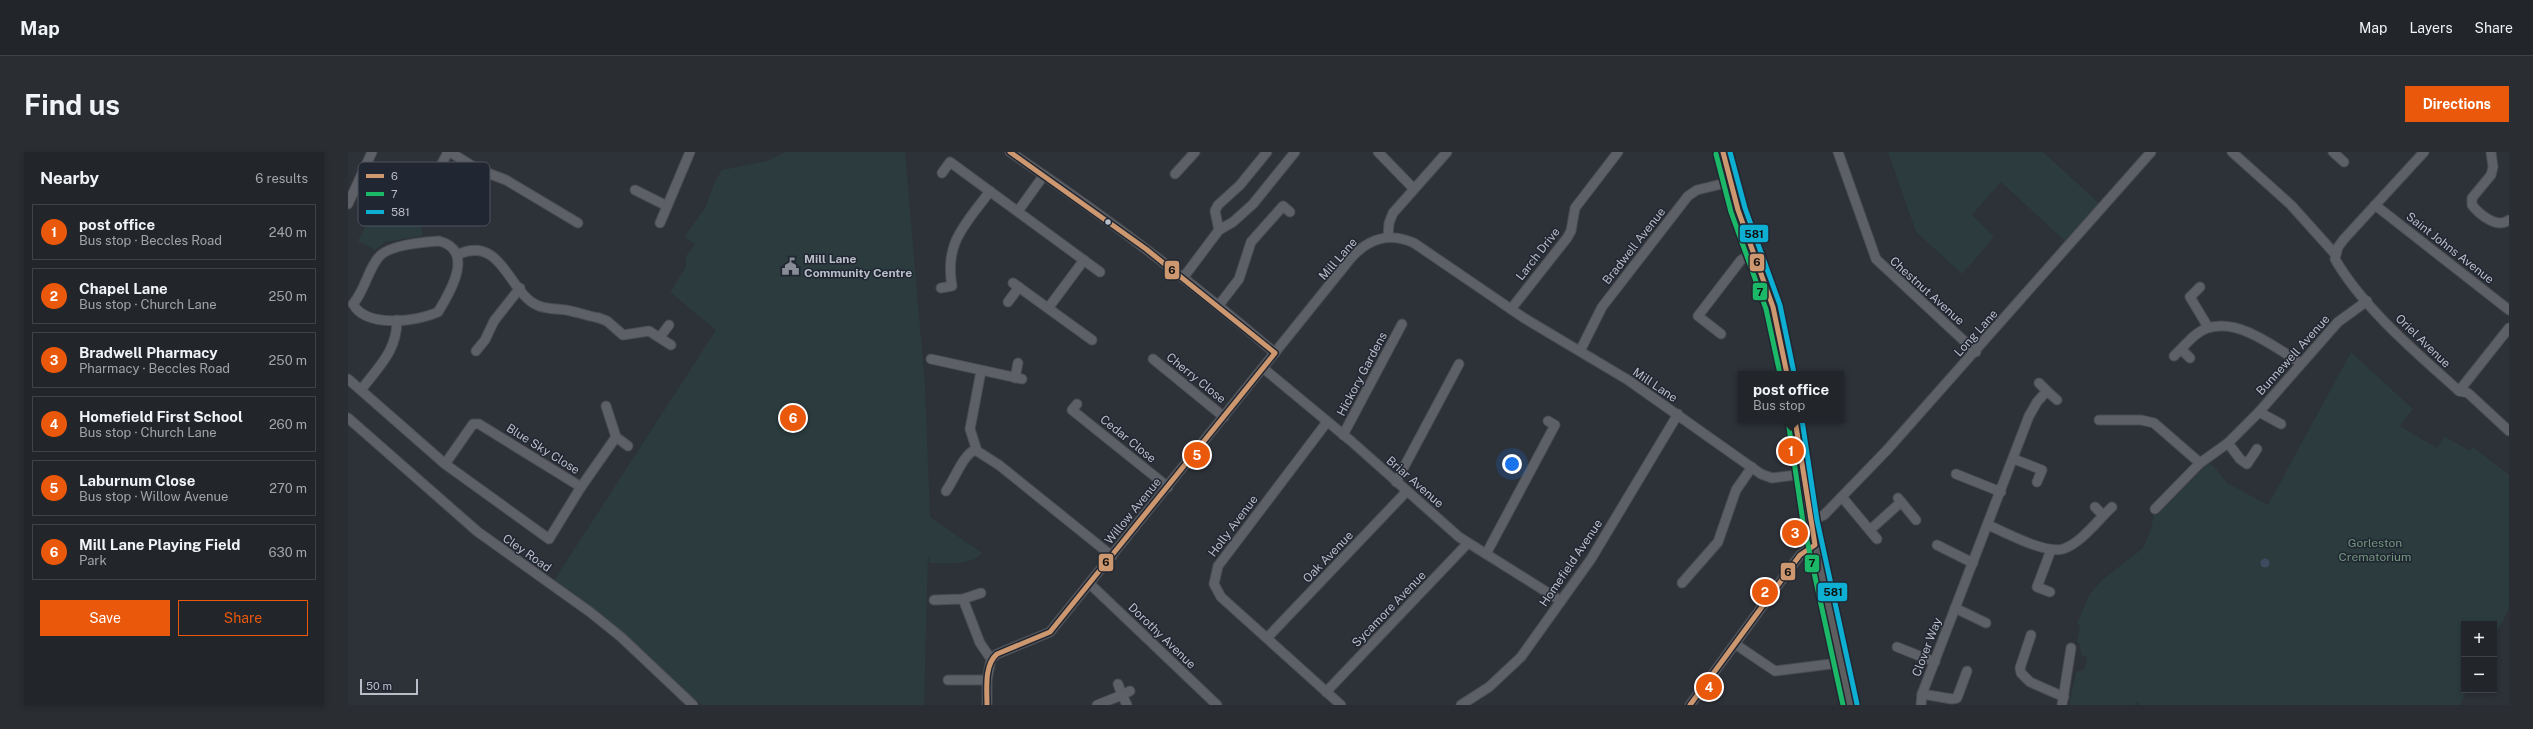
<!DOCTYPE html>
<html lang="en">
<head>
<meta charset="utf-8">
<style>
  :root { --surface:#22252a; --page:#2a2d32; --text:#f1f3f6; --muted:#a2a5a8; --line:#3f4247; --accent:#ea580c }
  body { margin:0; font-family:"Public Sans",sans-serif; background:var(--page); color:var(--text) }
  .controls { position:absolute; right:12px; bottom:12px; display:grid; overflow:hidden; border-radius:0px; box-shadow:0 2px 6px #0003 }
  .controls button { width:36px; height:36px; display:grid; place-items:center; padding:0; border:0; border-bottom:1px solid var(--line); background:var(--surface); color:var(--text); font:20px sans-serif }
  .scale { position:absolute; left:12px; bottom:10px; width:58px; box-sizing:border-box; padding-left:4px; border:2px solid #b8bdc8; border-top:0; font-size:11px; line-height:14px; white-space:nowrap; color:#b8bdc8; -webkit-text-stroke:3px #212732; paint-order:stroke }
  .you { position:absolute; left:1164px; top:312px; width:14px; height:14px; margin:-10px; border:3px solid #fff; border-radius:50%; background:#1a73e8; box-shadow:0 0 0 6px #1a73e833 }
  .badge { display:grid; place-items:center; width:26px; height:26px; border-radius:50%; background:var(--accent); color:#fff; font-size:13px; font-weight:700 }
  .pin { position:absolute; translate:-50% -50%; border:2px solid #fff; box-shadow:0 1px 4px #0006 }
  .popup { position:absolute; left:1390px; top:219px; width:106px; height:52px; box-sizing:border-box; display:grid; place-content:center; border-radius:0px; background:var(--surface); filter:drop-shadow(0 1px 3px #0005); font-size:13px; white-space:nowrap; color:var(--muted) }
  .popup b { font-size:15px; color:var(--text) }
  .popup::after { content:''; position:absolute; left:50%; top:100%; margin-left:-8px; border:8px solid transparent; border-top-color:var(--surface) }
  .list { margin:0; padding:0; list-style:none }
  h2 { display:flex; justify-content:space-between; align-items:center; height:52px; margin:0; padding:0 16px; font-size:17px }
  h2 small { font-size:13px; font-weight:400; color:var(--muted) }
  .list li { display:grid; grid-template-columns:26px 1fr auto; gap:12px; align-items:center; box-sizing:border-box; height:56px; margin:0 8px 8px; padding:0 8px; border:1px solid var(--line); border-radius:0px }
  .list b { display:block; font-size:15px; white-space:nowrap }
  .list p { margin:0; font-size:13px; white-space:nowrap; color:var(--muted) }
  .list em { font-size:13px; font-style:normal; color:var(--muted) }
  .actions { display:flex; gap:8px; padding:12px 16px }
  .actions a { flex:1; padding:9px 0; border:1px solid var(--accent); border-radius:0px; text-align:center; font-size:14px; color:var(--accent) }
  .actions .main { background:var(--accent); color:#fff }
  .map { position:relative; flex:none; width:2161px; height:553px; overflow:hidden; border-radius:0px }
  header { display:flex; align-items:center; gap:24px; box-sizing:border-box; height:56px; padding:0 20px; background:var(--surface); border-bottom:1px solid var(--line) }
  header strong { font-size:19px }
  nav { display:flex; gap:22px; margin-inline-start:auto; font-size:14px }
  .intro { display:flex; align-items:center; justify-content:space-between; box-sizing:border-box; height:96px; padding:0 24px }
  h1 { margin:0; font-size:28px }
  .button { padding:10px 18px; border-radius:0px; background:var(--accent); color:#fff; font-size:14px; font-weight:700 }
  main { display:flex; gap:24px; padding:0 24px }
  aside { flex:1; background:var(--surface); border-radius:0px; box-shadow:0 2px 6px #0003 }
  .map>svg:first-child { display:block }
  .green { fill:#2b3b3e }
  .water { fill:#3e4a60 }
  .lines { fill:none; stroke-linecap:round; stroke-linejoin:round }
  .minor-casing { stroke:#494c51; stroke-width:11 }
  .highway-casing { stroke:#4a4d53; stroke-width:16 }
  .minor { stroke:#5d6066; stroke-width:9 }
  .highway { stroke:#5c5e60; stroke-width:14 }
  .bus-1-casing { stroke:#212732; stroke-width:8 }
  .bus-2-casing { stroke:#212732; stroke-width:8 }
  .bus-3-casing { stroke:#212732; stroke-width:8 }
  .bus-1 { stroke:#cd976f; stroke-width:5 }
  .bus-2 { stroke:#1ab867; stroke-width:5 }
  .bus-3 { stroke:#0dafd3; stroke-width:5 }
  .bus-dot { fill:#b8bdc8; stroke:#212732; stroke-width:1.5 }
  .labels { text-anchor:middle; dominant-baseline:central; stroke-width:3; stroke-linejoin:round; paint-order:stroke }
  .street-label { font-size:12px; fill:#b8bdc8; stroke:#212732 }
  .poi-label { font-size:12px; font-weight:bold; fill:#b8bdc8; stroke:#212732; text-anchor:start }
  .park-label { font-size:12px; fill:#72967c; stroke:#212732 }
  .key { fill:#212732; stroke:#4e545f; stroke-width:1 }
  .key-label { font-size:11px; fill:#b8bdc8 }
  .line-badge { stroke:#212732; stroke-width:1.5 }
  .pale-badge-label { font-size:11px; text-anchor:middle; font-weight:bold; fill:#111 }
</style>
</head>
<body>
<header>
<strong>Map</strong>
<nav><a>Map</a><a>Layers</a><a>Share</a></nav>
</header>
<div class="intro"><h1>Find us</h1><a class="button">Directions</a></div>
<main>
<aside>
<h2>Nearby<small>6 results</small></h2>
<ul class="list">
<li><span class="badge">1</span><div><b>post office</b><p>Bus stop · Beccles Road</p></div><em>240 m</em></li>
<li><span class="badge">2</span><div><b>Chapel Lane</b><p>Bus stop · Church Lane</p></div><em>250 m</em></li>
<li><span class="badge">3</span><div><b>Bradwell Pharmacy</b><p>Pharmacy · Beccles Road</p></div><em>250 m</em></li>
<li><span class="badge">4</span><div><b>Homefield First School</b><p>Bus stop · Church Lane</p></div><em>260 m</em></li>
<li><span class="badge">5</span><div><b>Laburnum Close</b><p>Bus stop · Willow Avenue</p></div><em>270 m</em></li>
<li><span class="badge">6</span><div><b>Mill Lane Playing Field</b><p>Park</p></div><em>630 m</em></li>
</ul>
<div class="actions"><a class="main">Save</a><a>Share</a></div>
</aside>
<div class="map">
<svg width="2161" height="553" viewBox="0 0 2161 553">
  <rect width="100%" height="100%" fill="#2d3138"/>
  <g class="green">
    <path d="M 437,0 L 557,0 L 577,233 L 582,365 L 634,401 C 624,414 597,411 582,411 L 580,404 L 576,553 L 354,553 L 205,430 L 368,178 L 322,140 L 338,115 L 338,104 L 347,92 L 336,85 L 357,56 L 368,27 L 374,18 L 419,9 Z"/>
    <path d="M 1540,0 L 1695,0 L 1752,52 L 1717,89 L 1653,30 L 1624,63 L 1646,85 L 1614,122 L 1568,80 Z"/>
    <path d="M 43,25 L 75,43 L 70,57 L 75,84 L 37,90 L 27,98 L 10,89 Z"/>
    <path d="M 2003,200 L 2065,257 L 2052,274 L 2089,296 L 2096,284 L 2122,299 L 2125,295 L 2161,323 L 2161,457 L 2146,486 L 2146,472 L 2116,472 L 2116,538 L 2119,538 L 2112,553 L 1791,553 L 1789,550 L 1787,553 L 1721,553 L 1728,520 L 1737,517 L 1739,505 L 1733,503 L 1732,492 L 1729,491 L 1732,473 L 1729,472 L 1741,443 L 1754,428 L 1795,396 L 1803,377 L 1806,361 L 1809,363 L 1859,312 L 1865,313 L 1879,331 L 1920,353 Z"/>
  </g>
  <circle class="water" cx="1917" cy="411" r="4.5"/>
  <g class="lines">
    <defs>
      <g id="minor">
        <path d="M 102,0 L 129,17 L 158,28 L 230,71"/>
        <path d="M 662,0 C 754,62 843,129 927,201"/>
        <path d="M 1030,0 L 1066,37"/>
        <path d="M 1490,0 L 1528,107 L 1628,200"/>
        <path d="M 1884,0 L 1943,53 L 1987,102"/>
        <path d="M 1985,0 L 1996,10"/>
        <path d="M 2076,0 L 1996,87 L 1990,95 L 1987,107 C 2015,156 2069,201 2111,239 L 2120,241 L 2161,279"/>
        <path d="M 2143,0 L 2145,15 L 2143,23 L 2124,46 L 2124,53 C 2132,63 2149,77 2161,68"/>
        <path d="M 594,21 L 602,10 L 752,120"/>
        <path d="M 827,22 L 847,0"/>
        <path d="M 287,38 L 319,54"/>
        <path d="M 78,42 L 100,0"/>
        <path d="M 0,52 L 24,0"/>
        <path d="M 2027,53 L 2161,158"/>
        <path d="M 670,59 L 696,23"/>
        <path d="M 312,71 L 342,0"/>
        <path d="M 871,78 L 867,59 L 870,53 L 892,33 L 919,0"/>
        <path d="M 1040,85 L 1041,71 L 1045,61 L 1099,0"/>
        <path d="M 91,89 C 127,98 103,139 90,160 C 68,170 18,176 5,152 C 17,138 19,120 30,106 C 39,93 76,90 91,89 Z"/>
        <path d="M 111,102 C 155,83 161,143 191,154 C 199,157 210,157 218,158 C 229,160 240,164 251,166 L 259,169 L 275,183 L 301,179 L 323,193"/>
        <path d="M 835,126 L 871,78 L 885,70 L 905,52 L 947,0"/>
        <path d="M 665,131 L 744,188"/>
        <path d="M 1852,135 L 1842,145 L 1860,175"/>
        <path d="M 593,136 L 604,134 C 596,90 618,72 642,39"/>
        <path d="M 660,150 L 671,135"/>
        <path d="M 871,153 L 891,127 L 903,90 L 935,54 L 942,60"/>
        <path d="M 701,155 L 736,108"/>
        <path d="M 1163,157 L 1219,86 L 1223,79 L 1227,56 L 1270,0"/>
        <path d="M 1373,182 L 1350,164 L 1393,108 L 1406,101"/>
        <path d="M 312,185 L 321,173"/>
        <path d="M 128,199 L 137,188 L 146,169 L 172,136"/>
        <path d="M 1232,199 L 1254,155 L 1340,44 L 1349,38 L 1382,30"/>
        <path d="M 1826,204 L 1833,197"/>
        <path d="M 1842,206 L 1833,197 C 1841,189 1849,179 1860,176 C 1892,166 1927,196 1953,211"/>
        <path d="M 583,207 L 674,227"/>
        <path d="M 805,207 L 876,265"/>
        <path d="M 915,216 L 1003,289 L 1111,385 L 1213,449"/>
        <path d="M 633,219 L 622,277 L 629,299 L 651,313 L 764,404"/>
        <path d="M 667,226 L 670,211"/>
        <path d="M 0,227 L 97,312 L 201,387 L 233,335 L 131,272 L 125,272 L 97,312"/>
        <path d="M 13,238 C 31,214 49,199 49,168"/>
        <path d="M 1699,239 L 1709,248"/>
        <path d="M 2111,239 L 2161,176"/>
        <path d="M 729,252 L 724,258 L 820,335"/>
        <path d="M 1911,260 L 1933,272"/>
        <path d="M 0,266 L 130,380 L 242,460 L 273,485 L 345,553"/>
        <path d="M 1751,268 L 1793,268 L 1806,271 L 1852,311"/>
        <path d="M 979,270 L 870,414 L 866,432 L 873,445 L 993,553"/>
        <path d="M 995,283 L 1054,172"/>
        <path d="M 268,285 L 280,294"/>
        <path d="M 1880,291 L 1892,307 L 1899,312 L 1909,297"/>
        <path d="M 1666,307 L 1694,318 L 1689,330"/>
        <path d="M 1608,322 L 1653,340"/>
        <path d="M 1048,330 L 1111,212"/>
        <path d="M 233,335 L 268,285 L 258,254"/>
        <path d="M 598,339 C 608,325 614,304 628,297"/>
        <path d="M 1494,345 L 1529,387"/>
        <path d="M 1550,346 L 1568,368"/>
        <path d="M 1747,355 L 1755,363"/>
        <path d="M 1807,357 L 1852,311 L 1880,291 L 1911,260 L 1990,170 L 2019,149"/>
        <path d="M 1462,369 L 1476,363 L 1539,298 L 1803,0"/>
        <path d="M 1640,373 C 1657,380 1696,402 1715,397 C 1733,391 1750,368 1764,355"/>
        <path d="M 1522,378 L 1553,350"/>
        <path d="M 1589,393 L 1625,411"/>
        <path d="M 1138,402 L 1207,273 L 1200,269"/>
        <path d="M 1334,431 L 1370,390 L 1388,338 L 1404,315"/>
        <path d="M 742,432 L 869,553"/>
        <path d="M 1702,440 L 1689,435 L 1703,398"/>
        <path d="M 615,447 L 632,491 L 643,507"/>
        <path d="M 586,448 L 615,447 L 633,441"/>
        <path d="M 1607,456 L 1638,471"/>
        <path d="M 1683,483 L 1672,516 L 1673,521 L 1682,530 L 1716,545"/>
        <path d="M 919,486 L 1059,339"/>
        <path d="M 1387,492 L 1427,519 L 1483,512"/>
        <path d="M 1549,495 L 1587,510"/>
        <path d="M 600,528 L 639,528"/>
        <path d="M 770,532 L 774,543 L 782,539"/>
        <path d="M 978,540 L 1120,391"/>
        <path d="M 1574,542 L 1604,547 L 1609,546 L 1619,519"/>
        <path d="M 639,553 L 639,528 L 643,507 L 649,502 L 702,480 L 1003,106 C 1021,86 1041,80 1066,91 L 1176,166 L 1280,228 L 1413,322 L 1424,326 L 1456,322"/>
        <path d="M 749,553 L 774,543 L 779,553"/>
        <path d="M 1113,553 L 1141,535 L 1173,505 L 1243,407 L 1330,262"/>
        <path d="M 1342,553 L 1452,403 L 1467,393"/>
        <path d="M 1573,553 L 1574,542 L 1681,264 L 1689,250 L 1699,239 L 1691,231"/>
        <path d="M 1714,553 L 1723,496"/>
      </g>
      <g id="highway">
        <path d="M 1375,0 L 1390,58 L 1425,155 L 1439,222"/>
        <path d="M 1447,268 L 1462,369 L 1502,553"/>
      </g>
    </defs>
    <use href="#minor" class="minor-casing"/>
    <use href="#highway" class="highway-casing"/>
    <use href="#minor" class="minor"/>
    <use href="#highway" class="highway"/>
    <defs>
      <g id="bus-1">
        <path d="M 1375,0 L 1390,58 L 1425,155 L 1439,222"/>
        <path d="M 639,553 C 639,537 636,513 649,502 L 702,480 L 927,201 L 798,97 L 662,0"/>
        <path d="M 1342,553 L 1452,403 L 1467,393 L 1447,268"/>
      </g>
      <g id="bus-2">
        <path d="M 1368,2 L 1383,60 L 1418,157 L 1432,222"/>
        <path d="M 1440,269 L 1455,370 L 1495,553"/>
      </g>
      <g id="bus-3">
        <path d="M 1382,0 L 1397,56 L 1432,153 L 1446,221"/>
        <path d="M 1454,268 L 1469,368 L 1509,552"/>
      </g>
    </defs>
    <use href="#bus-1" class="bus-1-casing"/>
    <use href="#bus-2" class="bus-2-casing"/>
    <use href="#bus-3" class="bus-3-casing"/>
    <use href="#bus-1" class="bus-1"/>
    <use href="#bus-2" class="bus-2"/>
    <use href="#bus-3" class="bus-3"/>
  </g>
  <defs>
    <symbol id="civic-bare" viewBox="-9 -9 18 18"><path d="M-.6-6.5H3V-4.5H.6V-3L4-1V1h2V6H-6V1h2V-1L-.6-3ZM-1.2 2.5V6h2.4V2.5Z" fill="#878c96" stroke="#212732" stroke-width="2.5" paint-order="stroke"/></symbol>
  </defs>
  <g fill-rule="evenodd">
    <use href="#civic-bare" x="430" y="102" width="25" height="25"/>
  </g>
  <circle class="bus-dot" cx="760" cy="70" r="3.5"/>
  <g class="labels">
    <g class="street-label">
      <text transform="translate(1286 94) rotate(-52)">Bradwell Avenue</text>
      <text transform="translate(2102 96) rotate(38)">Saint Johns Avenue</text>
      <text transform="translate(1190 102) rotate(-52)">Larch Drive</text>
      <text transform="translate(990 107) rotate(-49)">Mill Lane</text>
      <text transform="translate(1579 139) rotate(42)">Chestnut Avenue</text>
      <text transform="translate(1628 181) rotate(-48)">Long Lane</text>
      <text transform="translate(2075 189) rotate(44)">Oriel Avenue</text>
      <text transform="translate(1945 203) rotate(-48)">Bunnewell Avenue</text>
      <text transform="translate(1014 222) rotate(-62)">Hickory Gardens</text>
      <text transform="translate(848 226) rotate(39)">Cherry Close</text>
      <text transform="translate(1307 233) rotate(34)">Mill Lane</text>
      <text transform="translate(780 287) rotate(39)">Cedar Close</text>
      <text transform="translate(195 297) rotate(32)">Blue Sky Close</text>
      <text transform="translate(1067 330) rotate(41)">Briar Avenue</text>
      <text transform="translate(785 359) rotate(-51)">Willow Avenue</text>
      <text transform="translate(885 374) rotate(-53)">Holly Avenue</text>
      <text transform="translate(179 401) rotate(35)">Cley Road</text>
      <text transform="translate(980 405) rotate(-46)">Oak Avenue</text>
      <text transform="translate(1223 411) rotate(-56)">Homefield Avenue</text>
      <text transform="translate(1041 457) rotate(-46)">Sycamore Avenue</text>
      <text transform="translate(814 484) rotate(44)">Dorothy Avenue</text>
      <text transform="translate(1579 495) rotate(-69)">Clover Way</text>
    </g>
    <g class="poi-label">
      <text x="456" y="107">Mill Lane<tspan x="456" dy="14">Community Centre</tspan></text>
    </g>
    <g class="park-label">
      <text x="2027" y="391">Gorleston<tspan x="2027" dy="14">Crematorium</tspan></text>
    </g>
  </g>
  <rect x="10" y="10" width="132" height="64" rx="6" class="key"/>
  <rect x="18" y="22" width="18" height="4" fill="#cd976f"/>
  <rect x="18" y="40" width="18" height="4" fill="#1ab867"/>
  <rect x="18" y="58" width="18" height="4" fill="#0dafd3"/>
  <g class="key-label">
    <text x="43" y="28">6</text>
    <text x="43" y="46">7</text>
    <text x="43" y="64">581</text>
  </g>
  <g class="line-badge">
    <rect x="1391" y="72" width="30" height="19" rx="4" fill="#0dafd3"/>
    <rect x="1401" y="101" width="16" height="19" rx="4" fill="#cd976f"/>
    <rect x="816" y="108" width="16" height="20" rx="4" fill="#cd976f"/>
    <rect x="1404" y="130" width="16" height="19" rx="4" fill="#1ab867"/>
    <rect x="750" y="401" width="16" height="19" rx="4" fill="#cd976f"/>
    <rect x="1456" y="402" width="16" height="19" rx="4" fill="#1ab867"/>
    <rect x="1432" y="410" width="16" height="19" rx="4" fill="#cd976f"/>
    <rect x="1469" y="430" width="31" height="20" rx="4" fill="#0dafd3"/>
  </g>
  <g class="pale-badge-label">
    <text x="1406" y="86">581</text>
    <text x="1409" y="114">6</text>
    <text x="824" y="122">6</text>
    <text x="1412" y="144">7</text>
    <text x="758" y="414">6</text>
    <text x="1464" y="415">7</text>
    <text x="1440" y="424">6</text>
    <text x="1485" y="444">581</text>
  </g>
</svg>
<div class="controls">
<button>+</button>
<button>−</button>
</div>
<div class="scale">50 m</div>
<div class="you"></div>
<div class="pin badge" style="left:1443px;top:299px">1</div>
<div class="popup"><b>post office</b>Bus stop</div>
<div class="pin badge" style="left:1417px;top:440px">2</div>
<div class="pin badge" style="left:1447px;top:381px">3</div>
<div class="pin badge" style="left:1361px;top:535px">4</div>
<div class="pin badge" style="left:849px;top:303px">5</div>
<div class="pin badge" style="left:445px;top:266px">6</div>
</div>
</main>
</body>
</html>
